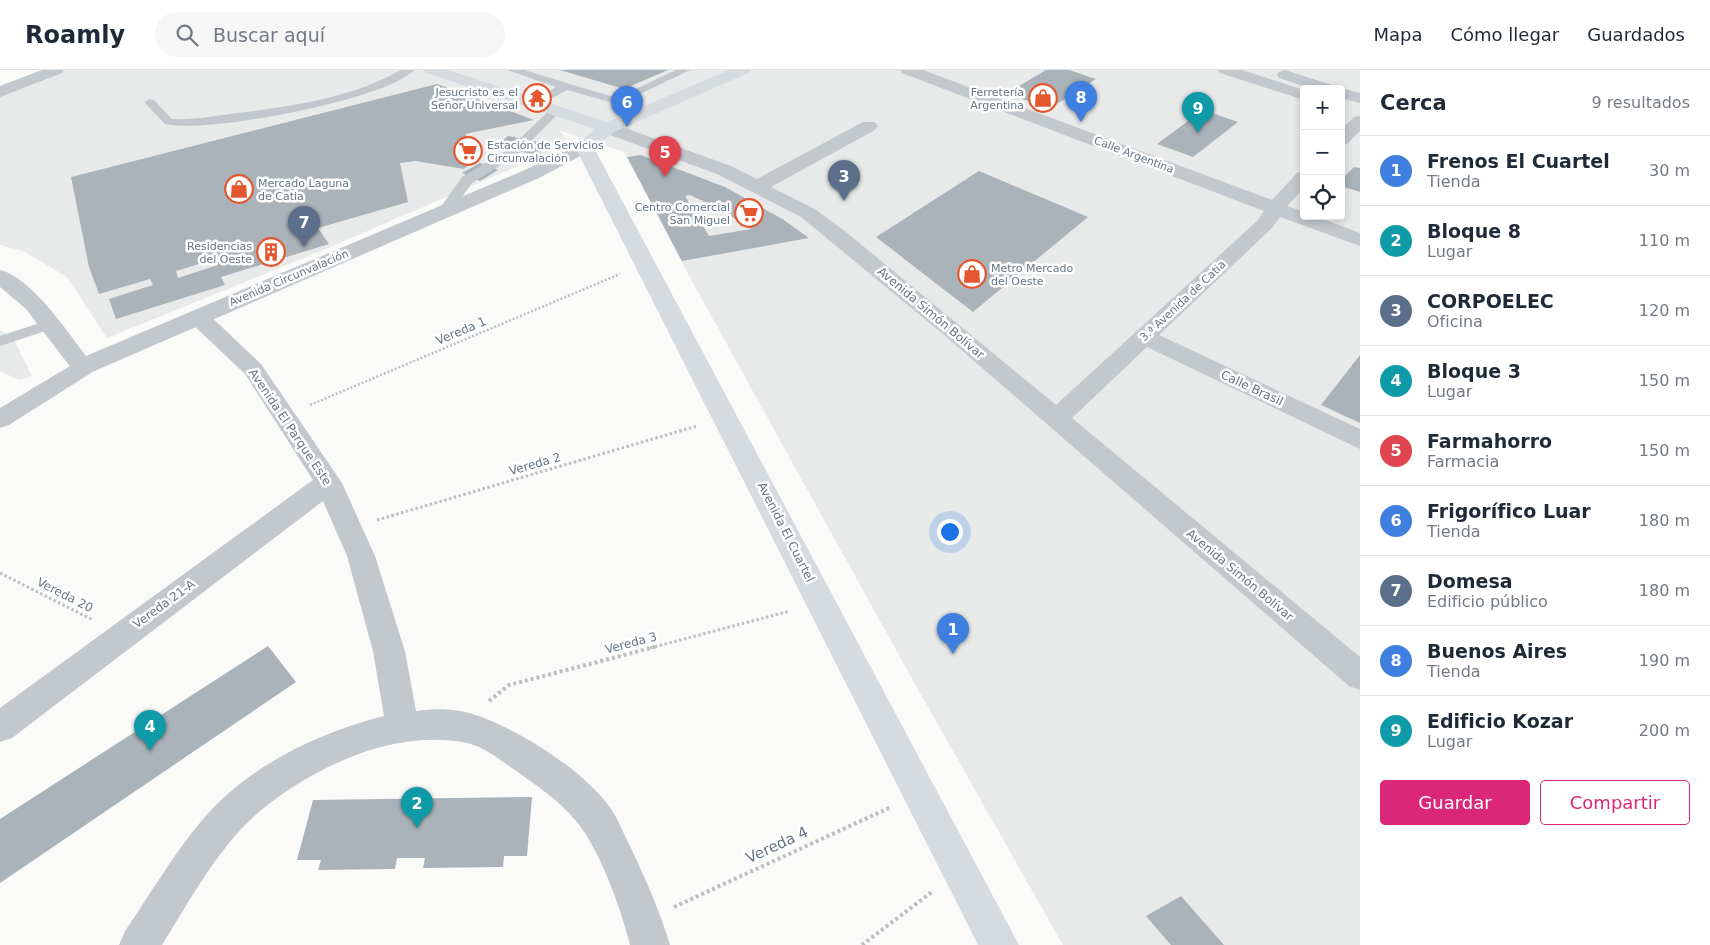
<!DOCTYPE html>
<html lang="es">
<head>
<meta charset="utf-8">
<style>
  :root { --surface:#fff; --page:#f6f6f7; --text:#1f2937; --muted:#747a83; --line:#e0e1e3; --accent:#db2777 }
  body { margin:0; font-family:"DejaVu Sans",sans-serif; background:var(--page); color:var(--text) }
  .controls { position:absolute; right:15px; top:15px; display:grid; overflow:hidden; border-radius:5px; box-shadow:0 2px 8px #0003 }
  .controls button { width:45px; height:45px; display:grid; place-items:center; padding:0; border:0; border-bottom:1px solid var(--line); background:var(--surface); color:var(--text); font:25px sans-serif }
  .you { position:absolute; left:949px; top:461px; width:18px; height:18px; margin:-12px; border:4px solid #fff; border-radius:50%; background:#1a73e8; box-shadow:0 0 0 8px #1a73e833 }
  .badge { display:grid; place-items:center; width:32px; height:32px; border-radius:50%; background:var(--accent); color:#fff; font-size:16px; font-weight:700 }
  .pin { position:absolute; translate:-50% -41px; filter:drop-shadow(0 1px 2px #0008) }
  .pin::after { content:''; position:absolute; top:26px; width:18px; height:15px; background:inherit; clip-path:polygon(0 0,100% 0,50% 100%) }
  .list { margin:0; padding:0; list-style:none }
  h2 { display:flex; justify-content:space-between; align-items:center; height:65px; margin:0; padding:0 20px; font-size:21px }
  h2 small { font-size:16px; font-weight:400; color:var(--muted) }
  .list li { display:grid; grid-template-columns:32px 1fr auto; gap:15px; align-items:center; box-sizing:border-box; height:70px; padding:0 20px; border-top:1px solid var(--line) }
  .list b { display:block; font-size:19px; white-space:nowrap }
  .list p { margin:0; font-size:16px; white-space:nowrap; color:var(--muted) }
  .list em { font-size:16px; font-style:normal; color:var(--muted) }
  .actions { display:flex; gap:10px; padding:15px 20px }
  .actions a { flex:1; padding:11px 0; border:1px solid var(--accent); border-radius:5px; text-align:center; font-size:18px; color:var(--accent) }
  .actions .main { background:var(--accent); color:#fff }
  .icon { flex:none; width:28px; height:28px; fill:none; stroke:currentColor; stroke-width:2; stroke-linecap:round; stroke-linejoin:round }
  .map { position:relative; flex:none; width:1360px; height:875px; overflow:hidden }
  header { display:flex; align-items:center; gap:30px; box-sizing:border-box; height:70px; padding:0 25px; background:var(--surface); border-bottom:1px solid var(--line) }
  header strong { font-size:24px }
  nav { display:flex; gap:28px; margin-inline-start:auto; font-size:18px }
  .search { width:350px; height:45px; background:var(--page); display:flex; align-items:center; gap:12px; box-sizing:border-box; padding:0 18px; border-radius:28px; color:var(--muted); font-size:19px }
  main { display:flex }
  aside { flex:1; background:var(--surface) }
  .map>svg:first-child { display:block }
  .built { fill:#e8e9e9; fill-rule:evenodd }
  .building { fill:#aab3b9; fill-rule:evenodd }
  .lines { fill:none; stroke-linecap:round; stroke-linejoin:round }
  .path-far2 { stroke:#bbbfc2; stroke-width:2.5; stroke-dasharray:2 2; stroke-linecap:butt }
  .path-far1 { stroke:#bbbfc2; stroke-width:3; stroke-dasharray:2.5 2.5; stroke-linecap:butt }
  .path { stroke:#bbbfc2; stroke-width:4; stroke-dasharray:3 3; stroke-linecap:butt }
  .service { fill:#c3c8cc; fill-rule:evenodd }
  .pedestrian { fill:#c3c8cc; fill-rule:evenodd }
  .minor { fill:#c3c8cc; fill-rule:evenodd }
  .tertiary { fill:#c3c8cc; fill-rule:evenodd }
  .secondary { fill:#d6dbdf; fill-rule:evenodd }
  .labels { text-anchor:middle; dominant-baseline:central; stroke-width:5; stroke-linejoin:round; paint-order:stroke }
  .far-poi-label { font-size:11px; fill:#657683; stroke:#fff; text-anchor:end }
  .far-street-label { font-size:11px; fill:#657683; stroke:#fff }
  .street-label { font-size:12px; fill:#657683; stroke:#fff }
  .near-street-label { font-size:15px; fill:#657683; stroke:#fff }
</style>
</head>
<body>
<header>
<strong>Roamly</strong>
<div class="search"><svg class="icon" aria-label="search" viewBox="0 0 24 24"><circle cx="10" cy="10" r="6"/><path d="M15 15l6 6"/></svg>Buscar aquí</div>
<nav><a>Mapa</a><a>Cómo llegar</a><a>Guardados</a></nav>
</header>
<main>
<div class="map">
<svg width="1360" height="875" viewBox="0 0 1360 875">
  <rect width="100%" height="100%" fill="#fafaf8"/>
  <g class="built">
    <path d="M 65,0 L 1360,0 L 1360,875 L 1063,875 L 911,607 L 688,204 L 624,82 L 559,60 L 567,70 L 562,77 L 319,182 L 107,268 L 67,207 L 23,181 L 0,175 L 0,26 ZM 1304,19 L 1341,19 L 1341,146 L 1304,146 Z"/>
    <path d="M 0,260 L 13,268 L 32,306 L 19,310 L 0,301 Z"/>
  </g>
  <g class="building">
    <path d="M 560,0 L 668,0 L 624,19 Z"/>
    <path d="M 1046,0 L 1069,0 L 1096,9 L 1049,39 L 1007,23 Z"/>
    <path d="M 437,14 L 534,50 L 465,64 L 482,83 L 464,99 L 416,91 L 400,93 L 408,132 L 318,158 L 329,174 L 221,207 L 225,215 L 116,249 L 109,229 L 153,215 L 150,209 L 99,224 L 89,197 L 71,107 ZM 212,190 L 215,196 L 178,208 L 176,201 Z"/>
    <path d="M 1203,40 L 1238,52 L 1193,87 L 1157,74 Z"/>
    <path d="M 508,66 L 549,74 L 538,85 L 496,77 Z"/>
    <path d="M 641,85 L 725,117 L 784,150 L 809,168 L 682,191 L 627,87 ZM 690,125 L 716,137 L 751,159 L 709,166 L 685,126 Z"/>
    <path d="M 480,93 L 498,100 L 480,111 L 462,103 Z"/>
    <path d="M 1354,97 L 1360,98 L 1360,122 L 1341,116 L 1341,110 Z"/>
    <path d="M 979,101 L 1088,147 L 973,242 L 876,167 Z"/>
    <path d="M 1360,285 L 1360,353 L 1321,335 Z"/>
    <path d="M 268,576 L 296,612 L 0,813 L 0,749 Z"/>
    <path d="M 532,727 L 527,786 L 504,786 L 503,797 L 423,798 L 425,788 L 397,788 L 395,799 L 318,800 L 321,790 L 297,790 L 313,730 Z"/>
    <path d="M 1181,826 L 1224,875 L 1171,875 L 1146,846 Z"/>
  </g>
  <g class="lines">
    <path class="path-far2" d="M 310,335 L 620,204"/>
    <g class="path-far1">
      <path d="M 377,450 L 697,356"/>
      <path d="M 0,503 L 93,550"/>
      <path d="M 650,578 L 790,541"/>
    </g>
    <g class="path">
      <path d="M 489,631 L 509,615 L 655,577"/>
      <path d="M 674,837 L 891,737"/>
      <path d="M 862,875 L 933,821"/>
    </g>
    <g class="service">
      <path d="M 401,0 L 414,0 C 387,30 204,64 165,54 L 144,32 L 150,29 L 154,30 L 172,49 C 194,50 216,46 238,43 C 294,36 351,28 401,0 Z"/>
      <path d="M 507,0 L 524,0 L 610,26 L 627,23 L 676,0 L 690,0 L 630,29 L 610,32 L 567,20 L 536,37 L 532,36 L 532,32 L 556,17 Z"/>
      <path d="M 556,37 L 562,40 L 517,85 L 472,113 L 450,144 L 440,144 L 438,141 L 462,107 L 509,79 L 552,38 Z"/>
      <path d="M 49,250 L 54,252 L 57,255 L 54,258 L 0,276 L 0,266 Z"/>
    </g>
    <g class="pedestrian">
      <path d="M 1218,0 L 1242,0 L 1304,20 L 1304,30 L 1220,3 Z"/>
      <path d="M 1285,0 L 1335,16 L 1337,19 L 1312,19 L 1279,8 L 1277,5 L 1279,2 Z"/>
      <path d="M 1341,18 L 1360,23 L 1360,33 L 1341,28 L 1341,19 L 1338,19 Z"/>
    </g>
    <g class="minor">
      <path d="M 900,0 L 923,0 L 1272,130 L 1297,103 L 1304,101 L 1304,118 L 1287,136 L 1304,142 L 1304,146 L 1315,146 L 1360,163 L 1360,176 L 1280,147 L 1272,158 L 1159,265 L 1360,359 L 1360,379 L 1147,277 L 1072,348 L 1360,587 L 1360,620 L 1349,616 L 943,264 L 801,147 L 717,104 L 602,62 L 599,58 L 602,54 L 614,54 L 731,96 L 757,109 L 863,52 L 875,52 L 878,56 L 875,60 L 771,117 L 815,139 L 846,162 L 1056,335 L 1258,150 L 1264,141 L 902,3 Z"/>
      <path d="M 1360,46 L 1360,61 L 1347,74 L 1341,75 L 1341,60 L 1354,47 Z"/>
      <path d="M 198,240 L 206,242 L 261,294 L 342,413 L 375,486 L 405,581 L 416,641 C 431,639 449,638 465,642 C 510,653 581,698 609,736 C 618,748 623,763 630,776 C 645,808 660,841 670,875 L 630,875 C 621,839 600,779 576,751 C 559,730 537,716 515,700 C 498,689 483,675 462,672 C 391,660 314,697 260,741 C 218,777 191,829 162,875 L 119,875 L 125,861 C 151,823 174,783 204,748 C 249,696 317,663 384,646 L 373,581 L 347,486 L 323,431 L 12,668 L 0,672 L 0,638 L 313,410 L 245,304 L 190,252 L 187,247 L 190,242 Z"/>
      <path d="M 83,290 L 91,293 L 95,298 L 91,303 L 9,355 L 0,358 L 0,338 L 75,293 Z"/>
    </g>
    <g class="tertiary">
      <path d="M 42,0 L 64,0 L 62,3 L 0,27 L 0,16 Z"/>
      <path d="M 584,72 L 590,73 L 593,77 L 590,81 L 539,108 L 83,306 L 75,303 L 26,239 L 0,217 L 0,200 C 31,207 67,261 86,286 L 525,100 Z"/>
    </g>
    <path class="secondary" d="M 424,0 L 448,0 L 607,52 L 729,0 L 750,0 L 748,3 L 614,62 L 594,78 L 1019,875 L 978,875 L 575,77 L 595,59 L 426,3 Z"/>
  </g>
  <defs>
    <symbol id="temple-ring" viewBox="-11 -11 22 22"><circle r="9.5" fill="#fff" stroke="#e4572e" stroke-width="1.5"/><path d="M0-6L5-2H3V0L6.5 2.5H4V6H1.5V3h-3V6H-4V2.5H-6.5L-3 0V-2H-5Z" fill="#e4572e"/></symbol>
    <symbol id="shop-ring" viewBox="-11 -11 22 22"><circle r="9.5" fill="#fff" stroke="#e4572e" stroke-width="1.5"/><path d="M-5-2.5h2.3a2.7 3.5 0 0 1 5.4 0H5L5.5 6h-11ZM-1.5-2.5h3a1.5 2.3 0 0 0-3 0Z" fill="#e4572e"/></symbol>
    <symbol id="supermarket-ring" viewBox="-11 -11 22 22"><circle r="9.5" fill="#fff" stroke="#e4572e" stroke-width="1.5"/><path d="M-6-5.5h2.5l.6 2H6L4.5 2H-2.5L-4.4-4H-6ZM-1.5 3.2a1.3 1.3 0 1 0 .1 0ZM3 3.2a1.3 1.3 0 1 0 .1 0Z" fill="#e4572e"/></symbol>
    <symbol id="building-ring" viewBox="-11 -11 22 22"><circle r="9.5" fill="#fff" stroke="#e4572e" stroke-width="1.5"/><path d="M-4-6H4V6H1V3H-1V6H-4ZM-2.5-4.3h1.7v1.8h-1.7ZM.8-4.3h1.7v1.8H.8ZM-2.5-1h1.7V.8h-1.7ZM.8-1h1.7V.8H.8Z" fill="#e4572e"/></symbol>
  </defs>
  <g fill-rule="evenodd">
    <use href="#temple-ring" x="521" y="12" width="32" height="32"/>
    <use href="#shop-ring" x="1027" y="12" width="32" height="32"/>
    <use href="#supermarket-ring" x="452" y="65" width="32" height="32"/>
    <use href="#shop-ring" x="223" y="103" width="32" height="32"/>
    <use href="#supermarket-ring" x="733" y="127" width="32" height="32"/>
    <use href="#building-ring" x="255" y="166" width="32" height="32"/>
    <use href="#shop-ring" x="956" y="188" width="32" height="32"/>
  </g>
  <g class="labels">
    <g class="far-poi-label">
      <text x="518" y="22">Jesucristo es el<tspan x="518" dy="13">Señor Universal</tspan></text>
      <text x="1024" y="22">Ferretería<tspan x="1024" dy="13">Argentina</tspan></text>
      <text x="487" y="75" text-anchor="start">Estación de Servicios<tspan x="487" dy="13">Circunvalación</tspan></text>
      <text x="258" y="113" text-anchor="start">Mercado Laguna<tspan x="258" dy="13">de Catia</tspan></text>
      <text x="730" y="137">Centro Comercial<tspan x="730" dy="13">San Miguel</tspan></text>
      <text x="252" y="176">Residencias<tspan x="252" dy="13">del Oeste</tspan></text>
      <text x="991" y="198" text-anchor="start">Metro Mercado<tspan x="991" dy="13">del Oeste</tspan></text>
    </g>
    <g class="far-street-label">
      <text transform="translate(1134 85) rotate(21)">Calle Argentina</text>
      <text transform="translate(289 208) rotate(-23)">Avenida Circunvalación</text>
      <text transform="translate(1183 231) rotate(-43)">3.ª Avenida de Catia</text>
    </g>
    <g class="street-label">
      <text transform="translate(931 243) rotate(40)">Avenida Simón Bolívar</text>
      <text transform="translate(461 261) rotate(-23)">Vereda 1</text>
      <text transform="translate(1252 318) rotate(25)">Calle Brasil</text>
      <text transform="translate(290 357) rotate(56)">Avenida El Parque Este</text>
      <text transform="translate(535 394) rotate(-16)">Vereda 2</text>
      <text transform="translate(786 462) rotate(63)">Avenida El Cuartel</text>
      <text transform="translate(1240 505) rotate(40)">Avenida Simón Bolívar</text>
      <text transform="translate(65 525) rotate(27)">Vereda 20</text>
      <text transform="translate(164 534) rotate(-36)">Vereda 21-A</text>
      <text transform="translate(631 573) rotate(-15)">Vereda 3</text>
    </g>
    <g class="near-street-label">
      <text transform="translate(777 775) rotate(-25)">Vereda 4</text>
    </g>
  </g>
</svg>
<div class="controls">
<button>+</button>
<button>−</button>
<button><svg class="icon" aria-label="locate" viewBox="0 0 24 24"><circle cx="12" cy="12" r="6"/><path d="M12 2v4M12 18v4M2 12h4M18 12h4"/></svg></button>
</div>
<div class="you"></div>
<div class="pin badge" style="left:953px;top:584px;background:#3f7fe0">1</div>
<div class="pin badge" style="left:417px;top:758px;background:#0f9aa8">2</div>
<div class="pin badge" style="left:844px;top:131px;background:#5c6f8a">3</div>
<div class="pin badge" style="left:150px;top:681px;background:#0f9aa8">4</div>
<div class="pin badge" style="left:665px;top:107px;background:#e0444e">5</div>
<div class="pin badge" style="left:627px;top:57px;background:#3f7fe0">6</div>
<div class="pin badge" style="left:304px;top:177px;background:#5c6f8a">7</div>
<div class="pin badge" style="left:1081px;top:52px;background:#3f7fe0">8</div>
<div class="pin badge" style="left:1198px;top:63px;background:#0f9aa8">9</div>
</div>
<aside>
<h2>Cerca<small>9 resultados</small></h2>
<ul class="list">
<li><span class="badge" style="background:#3f7fe0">1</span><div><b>Frenos El Cuartel</b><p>Tienda</p></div><em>30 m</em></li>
<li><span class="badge" style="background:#0f9aa8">2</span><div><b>Bloque 8</b><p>Lugar</p></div><em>110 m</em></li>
<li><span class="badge" style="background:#5c6f8a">3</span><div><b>CORPOELEC</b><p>Oficina</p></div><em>120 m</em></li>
<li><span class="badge" style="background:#0f9aa8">4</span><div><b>Bloque 3</b><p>Lugar</p></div><em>150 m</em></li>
<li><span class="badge" style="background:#e0444e">5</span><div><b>Farmahorro</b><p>Farmacia</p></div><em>150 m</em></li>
<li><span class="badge" style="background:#3f7fe0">6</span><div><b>Frigorífico Luar</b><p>Tienda</p></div><em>180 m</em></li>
<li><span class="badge" style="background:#5c6f8a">7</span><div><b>Domesa</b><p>Edificio público</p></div><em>180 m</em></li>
<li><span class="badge" style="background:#3f7fe0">8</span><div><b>Buenos Aires</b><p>Tienda</p></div><em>190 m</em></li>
<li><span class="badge" style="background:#0f9aa8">9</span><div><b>Edificio Kozar</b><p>Lugar</p></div><em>200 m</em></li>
</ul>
<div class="actions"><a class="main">Guardar</a><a>Compartir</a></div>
</aside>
</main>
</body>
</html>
